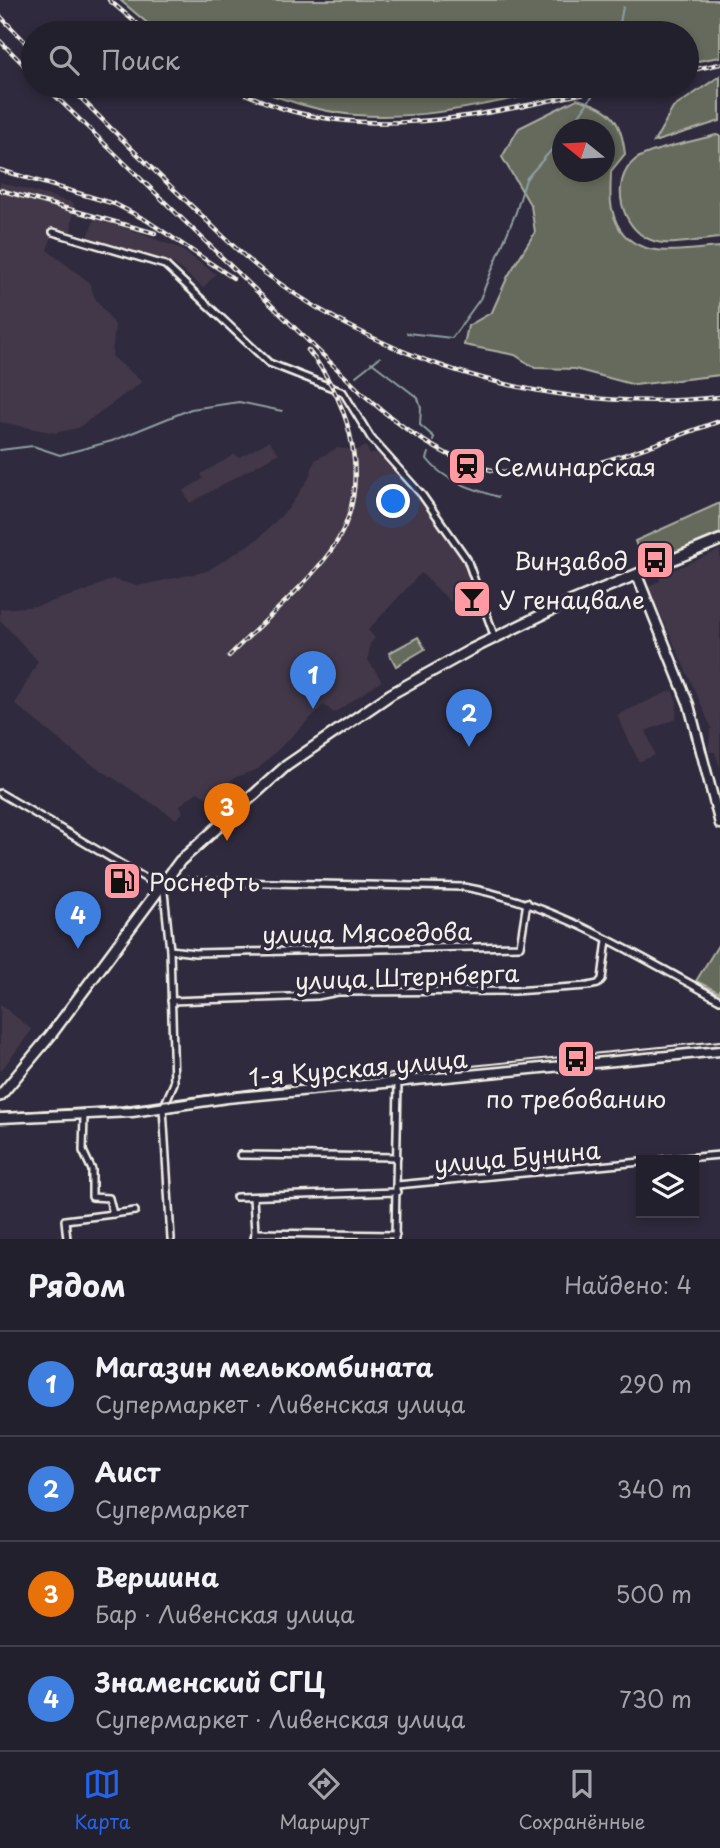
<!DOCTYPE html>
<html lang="ru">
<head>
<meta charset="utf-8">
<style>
  :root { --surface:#23202e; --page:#2f2d3a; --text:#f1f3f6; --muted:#a3a3aa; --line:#403e4a; --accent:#2563eb }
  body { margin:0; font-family:"Playpen Sans",sans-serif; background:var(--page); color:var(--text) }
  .controls { position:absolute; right:21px; bottom:21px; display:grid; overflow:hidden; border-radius:0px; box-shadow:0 4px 10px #0003 }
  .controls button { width:63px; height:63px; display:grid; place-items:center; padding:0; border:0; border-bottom:2px solid var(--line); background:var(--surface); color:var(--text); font:35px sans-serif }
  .compass { position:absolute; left:552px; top:119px; width:63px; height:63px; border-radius:50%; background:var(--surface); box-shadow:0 4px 10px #0003; rotate:288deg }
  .you { position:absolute; left:394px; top:502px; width:24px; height:24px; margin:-18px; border:5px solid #fff; border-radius:50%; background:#1a73e8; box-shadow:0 0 0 10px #1a73e833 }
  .badge { display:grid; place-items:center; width:46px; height:46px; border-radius:50%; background:var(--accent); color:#fff; font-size:23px; font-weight:700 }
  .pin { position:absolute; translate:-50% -58px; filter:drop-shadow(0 2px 4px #0008) }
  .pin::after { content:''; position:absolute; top:37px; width:24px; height:21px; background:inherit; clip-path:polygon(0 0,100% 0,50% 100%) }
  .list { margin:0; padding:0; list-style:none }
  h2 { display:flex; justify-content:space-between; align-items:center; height:91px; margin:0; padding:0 28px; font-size:30px }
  h2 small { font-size:23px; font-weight:400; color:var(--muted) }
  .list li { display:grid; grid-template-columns:46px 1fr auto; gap:21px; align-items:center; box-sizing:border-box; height:105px; padding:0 28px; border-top:2px solid var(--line) }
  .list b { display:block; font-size:26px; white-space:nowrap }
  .list p { margin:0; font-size:23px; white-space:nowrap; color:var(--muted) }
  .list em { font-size:23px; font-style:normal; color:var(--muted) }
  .icon { flex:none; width:38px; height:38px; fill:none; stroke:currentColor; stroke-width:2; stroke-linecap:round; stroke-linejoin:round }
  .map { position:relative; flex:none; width:720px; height:1239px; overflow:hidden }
  .search { position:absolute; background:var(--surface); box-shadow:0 4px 10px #0003; left:21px; right:21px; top:21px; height:77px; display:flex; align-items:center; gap:18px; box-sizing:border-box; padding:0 24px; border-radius:38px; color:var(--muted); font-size:26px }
  .sheet { height:511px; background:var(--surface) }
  nav { display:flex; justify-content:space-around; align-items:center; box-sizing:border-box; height:98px; border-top:2px solid var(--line); background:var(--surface); font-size:19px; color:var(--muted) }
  nav a { display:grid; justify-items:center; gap:4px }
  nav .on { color:var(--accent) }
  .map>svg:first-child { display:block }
  .built { fill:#423848 }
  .green { fill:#656a5c; stroke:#acaea2; stroke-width:2; fill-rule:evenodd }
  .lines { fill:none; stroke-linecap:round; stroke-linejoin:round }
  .stream { stroke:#8f9ea2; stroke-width:2 }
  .street-casing { stroke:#f4f1e8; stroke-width:10 }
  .secondary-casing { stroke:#f4f1e8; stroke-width:13 }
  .primary-casing { stroke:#f4f1e8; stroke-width:14 }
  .street { stroke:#2f2a3d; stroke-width:5 }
  .secondary { stroke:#2f2a3d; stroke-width:8 }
  .primary { stroke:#2f2a3d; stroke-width:9 }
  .tram { stroke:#f4f1e8; stroke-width:2 }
  .rail-casing { stroke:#f4f1e8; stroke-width:4.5 }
  .rail { stroke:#2f2a3d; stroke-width:2; stroke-dasharray:5; stroke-linecap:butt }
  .labels { text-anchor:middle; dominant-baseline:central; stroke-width:7; stroke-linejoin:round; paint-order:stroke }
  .poi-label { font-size:24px; fill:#f4f1e8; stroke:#2f2a3d; text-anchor:start }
  .street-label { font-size:24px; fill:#f4f1e8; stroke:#2f2a3d }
</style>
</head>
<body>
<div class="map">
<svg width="720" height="1239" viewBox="0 0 720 1239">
  <rect width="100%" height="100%" fill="#2f2a3d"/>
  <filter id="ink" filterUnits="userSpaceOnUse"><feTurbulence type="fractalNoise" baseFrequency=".0143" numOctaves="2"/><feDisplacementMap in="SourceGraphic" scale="14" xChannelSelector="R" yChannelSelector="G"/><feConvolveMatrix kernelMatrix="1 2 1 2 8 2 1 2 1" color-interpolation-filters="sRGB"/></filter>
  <g filter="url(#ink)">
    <g class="built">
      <path d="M 0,182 L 74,203 L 71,232 L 54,230 L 47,250 L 89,282 L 95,298 L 115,325 L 112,356 L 142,382 L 78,428 L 55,433 L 0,422 Z"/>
      <path d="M 95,217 L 179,248 L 216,274 L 203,288 L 174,264 L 88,237 Z"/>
      <path d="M 269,441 L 279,453 L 190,503 L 183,491 L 203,479 L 201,474 L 235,454 L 238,458 Z"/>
      <path d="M 366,446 L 370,455 L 377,452 L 437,519 L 466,567 L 474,592 L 457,608 L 421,573 L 368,630 L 375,638 L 370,644 L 368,660 L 382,681 L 334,713 L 324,705 L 258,769 L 234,778 L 210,799 L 197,792 L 180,805 L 183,812 L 176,819 L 75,753 L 15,704 L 38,661 L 0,620 L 0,609 L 37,606 L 86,591 L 112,579 L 138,586 L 207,571 L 259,538 L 288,509 L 309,478 L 315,460 L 337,448 L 357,450 Z"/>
      <path d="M 720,550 L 720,768 L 715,752 L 709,752 L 710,729 L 712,729 L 648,586 L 660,581 L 659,576 Z"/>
      <path d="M 672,690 L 677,702 L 676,719 L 646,731 L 655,755 L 639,762 L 617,715 Z"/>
      <path d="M 0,1004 L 32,1030 L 0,1072 Z"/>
    </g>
    <g class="green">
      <path d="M 120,0 L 720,0 L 720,57 L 687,63 L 687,33 L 159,33 Z"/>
      <path d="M 720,76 L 720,121 L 654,142 L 673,108 Z"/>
      <path d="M 246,86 L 575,86 C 503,100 429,121 356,115 C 318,112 282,99 246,86 Z"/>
      <path d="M 577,99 C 611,108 621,119 625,154 L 611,171 C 611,183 609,197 612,209 C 624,264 678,250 720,247 L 720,375 L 635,385 L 575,369 L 535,368 L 515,355 L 464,345 L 468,326 L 492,312 L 508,276 L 535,232 L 531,206 L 502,157 L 519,128 ZM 562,130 L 604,130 L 604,172 L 562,172 Z"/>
      <path d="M 716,135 L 720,136 L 720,238 C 700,239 669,248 651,240 C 621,229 609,181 635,160 C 646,150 699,140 716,135 Z"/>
      <path d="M 720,503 L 720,533 L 644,565 L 635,541 Z"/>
      <path d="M 418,637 L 425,649 L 396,666 L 389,653 Z"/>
      <path d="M 720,942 L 720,993 L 696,981 Z"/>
    </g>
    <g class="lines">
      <g class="stream">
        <path d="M 618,33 L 623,7"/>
        <path d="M 569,130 L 599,86"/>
        <path d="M 407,333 L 452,338 L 480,299 L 516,212 L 526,179 L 562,138"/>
        <path d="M 371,362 L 418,398 L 421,408 L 420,425 L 434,437 L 433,441"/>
        <path d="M 356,376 L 380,357"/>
        <path d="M 0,450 L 33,446 L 60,455 L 112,441 L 191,409 L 239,402 L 282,411"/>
        <path d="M 429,453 L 427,459 C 445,482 471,488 498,497"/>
      </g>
      <defs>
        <g id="street">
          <path d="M 53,232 L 165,265 L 269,363 L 343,392 L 371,438 L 422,495 L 467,559 L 495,638"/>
          <path d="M 0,793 L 150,881 L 164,892 L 170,950 L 174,1083 L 163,1108 L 171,1239"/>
          <path d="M 169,877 L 179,881 L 464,887 C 558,904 637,956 720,1000"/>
          <path d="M 170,950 L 195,953 L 520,946 L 527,902"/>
          <path d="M 171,1001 L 317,996 L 338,992 L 514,991 L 588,986 L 598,984 L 602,979 L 607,940"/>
          <path d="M 84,1115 L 83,1151 L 92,1170 L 92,1197 L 109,1198 L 113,1214 L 135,1211"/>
          <path d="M 240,1155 L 397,1157"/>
          <path d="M 662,1160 L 720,1155"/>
          <path d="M 397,1185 L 641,1162"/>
          <path d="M 236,1197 L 397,1192"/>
          <path d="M 253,1198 L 255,1233"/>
          <path d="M 67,1239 L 65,1220 L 113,1214"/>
          <path d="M 254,1239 L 255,1233 L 396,1235"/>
          <path d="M 395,1239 L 398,1082"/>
        </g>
        <g id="secondary">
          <path d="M 637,575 L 689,705 L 720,824"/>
          <path d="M 0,1118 L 132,1112 L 227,1098 L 720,1051"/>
        </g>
        <path id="primary" d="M 0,1096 L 50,1036 L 180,861 L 286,766 L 391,694 L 472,649 L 558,607 L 720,540"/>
      </defs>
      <use href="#street" class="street-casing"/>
      <use href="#secondary" class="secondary-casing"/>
      <use href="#primary" class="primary-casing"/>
      <use href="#street" class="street"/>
      <use href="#secondary" class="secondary"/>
      <use href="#primary" class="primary"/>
      <path class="tram" d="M 0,1113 L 123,1106 L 293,1084 L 720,1041"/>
      <defs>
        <g id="rail">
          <path d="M 109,0 L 148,33"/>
          <path d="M 0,16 L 33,50"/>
          <path d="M 0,41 L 33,74"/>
          <path d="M 687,71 L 720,64"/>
          <path d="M 45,86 L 363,394 C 501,517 564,475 720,421"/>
          <path d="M 69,86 C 111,129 154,171 198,212 C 221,234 243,257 269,276 C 400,371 559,414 720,397"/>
          <path d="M 226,86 C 247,94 269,105 291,111 C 398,140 513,108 617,86"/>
          <path d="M 0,170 L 115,204 L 146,220 L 233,278"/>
          <path d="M 0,190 L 155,233"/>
          <path d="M 229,656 C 262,622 302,590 330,552 C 375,491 353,405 308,350"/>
        </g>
      </defs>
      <use href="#rail" class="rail-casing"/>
      <use href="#rail" class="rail"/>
    </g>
  </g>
  <defs>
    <symbol id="station-square" viewBox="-11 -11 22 22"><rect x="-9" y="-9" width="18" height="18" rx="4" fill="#ff9aa2" stroke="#2f2a3d"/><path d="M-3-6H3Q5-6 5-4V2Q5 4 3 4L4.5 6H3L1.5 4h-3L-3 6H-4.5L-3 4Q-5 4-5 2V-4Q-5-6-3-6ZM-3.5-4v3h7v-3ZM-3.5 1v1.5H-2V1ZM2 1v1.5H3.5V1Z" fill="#111"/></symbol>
    <symbol id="bus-square" viewBox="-11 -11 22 22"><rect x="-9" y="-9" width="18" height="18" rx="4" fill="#ff9aa2" stroke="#2f2a3d"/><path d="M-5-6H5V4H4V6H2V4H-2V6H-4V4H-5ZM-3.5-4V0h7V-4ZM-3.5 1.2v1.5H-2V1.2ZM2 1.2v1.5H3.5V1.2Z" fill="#111"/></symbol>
    <symbol id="bar-square" viewBox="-11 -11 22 22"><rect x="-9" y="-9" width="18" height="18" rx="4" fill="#ff9aa2" stroke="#2f2a3d"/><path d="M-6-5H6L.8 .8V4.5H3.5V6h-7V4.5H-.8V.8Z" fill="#111"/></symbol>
    <symbol id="fuel-square" viewBox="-11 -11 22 22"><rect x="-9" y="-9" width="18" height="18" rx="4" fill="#ff9aa2" stroke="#2f2a3d"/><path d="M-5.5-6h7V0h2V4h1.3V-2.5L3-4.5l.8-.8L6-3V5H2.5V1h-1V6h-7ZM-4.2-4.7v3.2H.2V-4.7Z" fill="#111"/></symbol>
  </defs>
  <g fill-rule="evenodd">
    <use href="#station-square" x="445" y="444" width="44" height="44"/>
    <use href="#bus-square" x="633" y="538" width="44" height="44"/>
    <use href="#bar-square" x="450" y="577" width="44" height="44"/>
    <use href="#fuel-square" x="100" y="859" width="44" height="44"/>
    <use href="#bus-square" x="554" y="1037" width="44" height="44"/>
  </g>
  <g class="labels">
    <g class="poi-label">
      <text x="494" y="466">Семинарская</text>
      <text x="628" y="560" text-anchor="end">Винзавод</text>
      <text x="499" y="599">У генацвале</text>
      <text x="149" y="881">Роснефть</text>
      <text x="576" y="1098" text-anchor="middle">по требованию</text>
    </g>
    <g class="street-label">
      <text transform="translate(367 932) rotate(-1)">улица Мясоедова</text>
      <text transform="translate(407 976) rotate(-2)">улица Штернберга</text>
      <text transform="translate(358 1067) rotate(-5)">1-я Курская улица</text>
      <text transform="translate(517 1156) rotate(-5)">улица Бунина</text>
    </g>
  </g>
</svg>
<div class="controls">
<button><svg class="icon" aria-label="layers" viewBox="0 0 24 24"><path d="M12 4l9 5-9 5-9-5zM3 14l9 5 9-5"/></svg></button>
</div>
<svg class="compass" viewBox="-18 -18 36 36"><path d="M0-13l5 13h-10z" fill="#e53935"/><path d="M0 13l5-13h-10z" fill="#a3a3aa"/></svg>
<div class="you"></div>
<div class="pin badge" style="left:313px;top:709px;background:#3f7fe0">1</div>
<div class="pin badge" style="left:469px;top:747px;background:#3f7fe0">2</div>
<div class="pin badge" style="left:227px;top:841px;background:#e8710a">3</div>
<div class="pin badge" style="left:78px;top:949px;background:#3f7fe0">4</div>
<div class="search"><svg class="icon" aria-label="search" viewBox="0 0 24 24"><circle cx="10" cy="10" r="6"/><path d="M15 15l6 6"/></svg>Поиск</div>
</div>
<section class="sheet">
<h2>Рядом<small>Найдено: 4</small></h2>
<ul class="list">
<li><span class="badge" style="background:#3f7fe0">1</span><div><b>Магазин мелькомбината</b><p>Супермаркет · Ливенская улица</p></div><em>290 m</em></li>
<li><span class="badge" style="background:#3f7fe0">2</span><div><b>Аист</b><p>Супермаркет</p></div><em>340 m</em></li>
<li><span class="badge" style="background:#e8710a">3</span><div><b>Вершина</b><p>Бар · Ливенская улица</p></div><em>500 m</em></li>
<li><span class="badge" style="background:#3f7fe0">4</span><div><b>Знаменский СГЦ</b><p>Супермаркет · Ливенская улица</p></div><em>730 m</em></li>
</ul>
</section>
<nav>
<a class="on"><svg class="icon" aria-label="map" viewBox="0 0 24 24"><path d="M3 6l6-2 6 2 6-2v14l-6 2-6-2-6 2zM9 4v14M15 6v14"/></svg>Карта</a>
<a><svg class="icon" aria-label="directions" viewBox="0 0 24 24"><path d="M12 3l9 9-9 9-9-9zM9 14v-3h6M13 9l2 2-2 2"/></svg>Маршрут</a>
<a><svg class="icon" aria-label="saved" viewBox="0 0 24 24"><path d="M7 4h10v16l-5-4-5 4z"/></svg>Сохранённые</a>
</nav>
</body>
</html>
